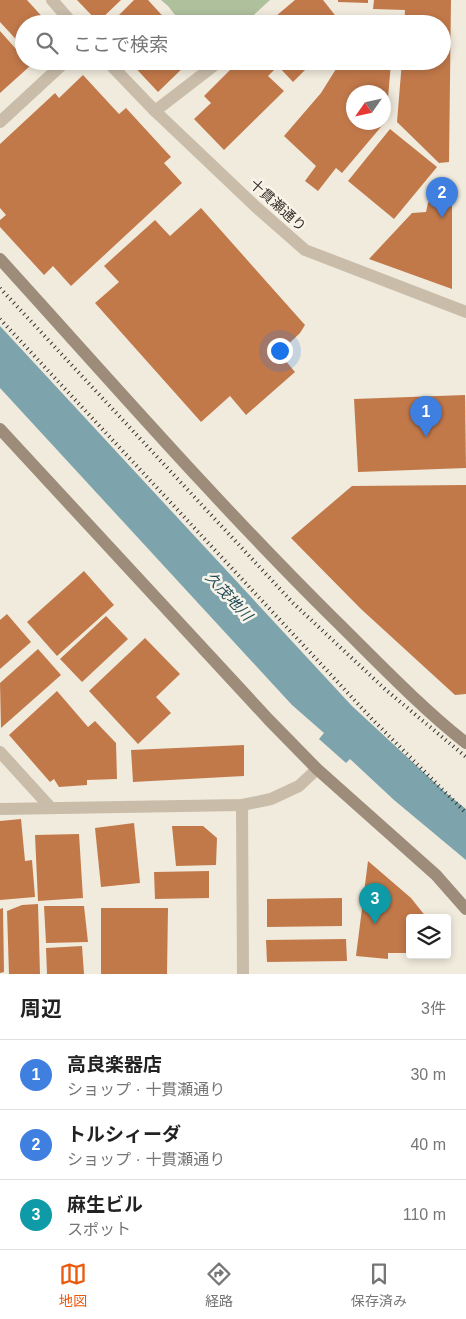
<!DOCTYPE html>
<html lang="ja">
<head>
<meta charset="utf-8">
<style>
  :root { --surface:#fff; --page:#f6f6f6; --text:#222; --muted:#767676; --line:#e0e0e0; --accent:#ea580c }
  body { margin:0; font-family:Helvetica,"Noto Sans JP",sans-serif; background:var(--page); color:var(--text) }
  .controls { position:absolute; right:15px; bottom:15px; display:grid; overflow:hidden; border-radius:5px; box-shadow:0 2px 8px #0003 }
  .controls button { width:45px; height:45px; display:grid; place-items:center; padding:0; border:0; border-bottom:1px solid var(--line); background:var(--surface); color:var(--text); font:25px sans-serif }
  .compass { position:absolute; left:346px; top:85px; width:45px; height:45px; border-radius:50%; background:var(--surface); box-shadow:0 2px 8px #0003; rotate:236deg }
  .you { position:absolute; left:279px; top:350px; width:18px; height:18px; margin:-12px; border:4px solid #fff; border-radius:50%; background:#1a73e8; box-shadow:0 0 0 8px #1a73e833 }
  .badge { display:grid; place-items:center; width:32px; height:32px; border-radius:50%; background:var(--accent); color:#fff; font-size:16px; font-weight:700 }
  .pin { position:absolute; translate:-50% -41px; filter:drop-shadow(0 1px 2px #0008) }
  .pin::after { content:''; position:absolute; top:26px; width:18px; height:15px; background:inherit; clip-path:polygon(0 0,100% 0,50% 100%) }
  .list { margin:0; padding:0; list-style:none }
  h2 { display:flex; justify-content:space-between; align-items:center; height:65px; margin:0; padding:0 20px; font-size:21px }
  h2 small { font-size:16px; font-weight:400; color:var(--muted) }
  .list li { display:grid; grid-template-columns:32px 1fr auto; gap:15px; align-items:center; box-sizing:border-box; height:70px; padding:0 20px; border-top:1px solid var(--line) }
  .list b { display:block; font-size:19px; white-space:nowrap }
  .list p { margin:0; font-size:16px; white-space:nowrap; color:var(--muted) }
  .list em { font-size:16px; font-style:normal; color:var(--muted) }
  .icon { flex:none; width:28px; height:28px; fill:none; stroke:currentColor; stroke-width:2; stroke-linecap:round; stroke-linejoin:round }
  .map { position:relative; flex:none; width:466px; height:974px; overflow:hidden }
  .search { position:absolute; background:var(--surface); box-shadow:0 2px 8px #0003; left:15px; right:15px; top:15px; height:55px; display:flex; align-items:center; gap:12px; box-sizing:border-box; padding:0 18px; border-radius:28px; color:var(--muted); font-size:19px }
  .sheet { height:275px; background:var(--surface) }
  nav { display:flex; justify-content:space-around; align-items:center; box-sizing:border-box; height:70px; border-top:1px solid var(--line); background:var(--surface); font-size:14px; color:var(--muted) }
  nav a { display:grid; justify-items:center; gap:2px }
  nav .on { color:var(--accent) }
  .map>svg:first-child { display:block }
  .green { fill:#afc09d }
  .water { fill:#7da4ad }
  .building { fill:#c2794a; fill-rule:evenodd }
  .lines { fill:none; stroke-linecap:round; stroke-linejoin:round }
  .street { stroke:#c9bca9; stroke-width:12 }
  .secondary { stroke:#9d8c7a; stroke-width:12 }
  .rail { stroke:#362f29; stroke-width:4; stroke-dasharray:1 4; stroke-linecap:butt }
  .labels { text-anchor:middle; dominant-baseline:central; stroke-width:5; stroke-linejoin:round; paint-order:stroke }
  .street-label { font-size:14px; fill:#362f29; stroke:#f9f4e9 }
  .water-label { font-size:15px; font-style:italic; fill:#1f4b57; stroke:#f9f4e9 }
</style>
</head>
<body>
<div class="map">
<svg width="466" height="974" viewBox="0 0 466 974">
  <rect width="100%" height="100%" fill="#f1ebdd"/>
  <path class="green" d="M 161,0 L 270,0 L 244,24 L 182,24 L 168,6 Z"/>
  <path class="water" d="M 0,326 L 352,706 L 446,793 L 466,809 L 466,860 L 394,800 L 350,759 L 346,763 L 319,739 L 324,733 L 292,705 L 0,388 Z"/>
  <g class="building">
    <path d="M 0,0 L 27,0 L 46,21 L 46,24 L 24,24 L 24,48 L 0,22 Z"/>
    <path d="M 77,0 L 121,0 L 98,22 Z"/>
    <path d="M 134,0 L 148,0 L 170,24 L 110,24 Z"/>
    <path d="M 295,0 L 323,0 L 342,24 L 282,24 L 276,16 Z"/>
    <path d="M 338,0 L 368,0 L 368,3 L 338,2 Z"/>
    <path d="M 374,0 L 451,0 L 449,162 L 439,163 L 397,122 L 402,61 L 442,61 L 442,24 L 404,24 L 405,10 L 373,9 Z"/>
    <path d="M 0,31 L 24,58 L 24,61 L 26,61 L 30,66 L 0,93 Z"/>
    <path d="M 129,61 L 190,61 L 158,92 Z"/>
    <path d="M 254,61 L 256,63 L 257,61 L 305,61 L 309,66 L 293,82 L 278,66 L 268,76 L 284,91 L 224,150 L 194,119 L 211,103 L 204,96 L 237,63 L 244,70 Z"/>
    <path d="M 341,61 L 389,61 L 391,63 L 386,121 L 342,173 L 336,168 L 318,191 L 305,181 L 316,166 L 284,136 L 321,93 ZM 354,92 L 384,92 L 384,122 L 354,122 Z"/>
    <path d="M 83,75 L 119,114 L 126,108 L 171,157 L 164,163 L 182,183 L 71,286 L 53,266 L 44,275 L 0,227 L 0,220 L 6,215 L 0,208 L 0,144 L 55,93 L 59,98 Z"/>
    <path d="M 390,129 L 437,167 L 394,219 L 348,181 Z"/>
    <path d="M 440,184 L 448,184 L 452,190 L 452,289 L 369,259 L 412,213 L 426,212 L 428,203 Z"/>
    <path d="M 201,208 L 305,325 L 300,333 L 279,353 L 295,372 L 246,415 L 230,396 L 201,422 L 95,303 L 119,282 L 104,266 L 155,220 L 170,236 Z"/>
    <path d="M 465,395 L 466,468 L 358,472 L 354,399 Z"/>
    <path d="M 466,485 L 466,694 L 455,695 L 361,609 L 291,538 L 352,486 Z"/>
    <path d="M 84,571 L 114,605 L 57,656 L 27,622 Z"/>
    <path d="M 7,614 L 31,642 L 0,669 L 0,620 Z"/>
    <path d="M 106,616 L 128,639 L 82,682 L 60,659 Z"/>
    <path d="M 145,638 L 180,674 L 156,697 L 171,713 L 138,744 L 89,691 Z"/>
    <path d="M 38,649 L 61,675 L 1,728 L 0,683 Z"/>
    <path d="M 57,691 L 88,727 L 95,721 L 116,743 L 117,779 L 87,780 L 87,785 L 59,787 L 54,779 L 50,782 L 9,735 Z"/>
    <path d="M 244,745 L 244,776 L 133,782 L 131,750 Z"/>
    <path d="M 21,819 L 25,861 L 32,860 L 35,897 L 0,900 L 0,821 Z"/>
    <path d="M 134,823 L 140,883 L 101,887 L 95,828 Z"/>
    <path d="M 172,826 L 203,826 L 217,838 L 216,865 L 176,866 Z"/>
    <path d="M 79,834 L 83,898 L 38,901 L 35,835 Z"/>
    <path d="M 368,861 L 411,898 L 427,918 L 410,918 L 410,953 L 388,953 L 388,959 L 356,956 Z"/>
    <path d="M 209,871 L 209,898 L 155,899 L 154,872 Z"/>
    <path d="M 342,898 L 342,926 L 267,927 L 267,899 Z"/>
    <path d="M 38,904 L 40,974 L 9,974 L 7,911 L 22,905 Z"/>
    <path d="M 44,906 L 84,906 L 88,942 L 46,943 Z"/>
    <path d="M 3,908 L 4,972 L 0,973 L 0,909 Z"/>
    <path d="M 101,908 L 168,908 L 167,974 L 101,974 Z"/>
    <path d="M 346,939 L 347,961 L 267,962 L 266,940 Z"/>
    <path d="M 82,946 L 84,974 L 47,974 L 46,948 Z"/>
  </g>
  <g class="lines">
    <g class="street">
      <path d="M 52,0 L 73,24"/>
      <path d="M 107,61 L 155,111 L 256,207 L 305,250 L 466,312"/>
      <path d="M 155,111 L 216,64"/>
      <path d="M 0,122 L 66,61"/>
      <path d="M 0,752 L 51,808"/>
      <path d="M 242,805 L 243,974"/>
      <path d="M 0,809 L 242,805 L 271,799 L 299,786 L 317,769"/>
    </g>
    <g class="secondary">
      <path d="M 0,259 C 109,379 216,502 331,616 C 375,659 418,705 466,743"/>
      <path d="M 0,429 L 269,720 L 317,769 L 436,875 L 466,909"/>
    </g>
    <g class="rail">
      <path d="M 0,288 L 293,603 L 386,690 L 466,757"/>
      <path d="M 0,319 L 373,720 L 466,813"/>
    </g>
  </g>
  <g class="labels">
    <g class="street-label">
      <text transform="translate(278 205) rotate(42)">十貫瀬通り</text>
    </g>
    <g class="water-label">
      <text transform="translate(229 596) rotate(47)">久茂地川</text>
    </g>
  </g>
</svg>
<div class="controls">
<button><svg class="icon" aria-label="layers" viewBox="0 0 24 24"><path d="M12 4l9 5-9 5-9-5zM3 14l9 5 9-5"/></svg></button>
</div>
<svg class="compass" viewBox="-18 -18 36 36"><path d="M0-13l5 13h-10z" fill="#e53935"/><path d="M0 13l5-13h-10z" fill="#767676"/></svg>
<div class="you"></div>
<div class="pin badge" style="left:426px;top:437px;background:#3f7fe0">1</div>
<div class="pin badge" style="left:442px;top:218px;background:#3f7fe0">2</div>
<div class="pin badge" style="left:375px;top:924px;background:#0f9aa8">3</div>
<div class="search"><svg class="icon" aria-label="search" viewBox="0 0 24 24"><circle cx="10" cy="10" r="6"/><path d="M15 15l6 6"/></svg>ここで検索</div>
</div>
<section class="sheet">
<h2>周辺<small>3件</small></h2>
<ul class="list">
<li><span class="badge" style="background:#3f7fe0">1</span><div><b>高良楽器店</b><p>ショップ · 十貫瀬通り</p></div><em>30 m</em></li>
<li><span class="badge" style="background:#3f7fe0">2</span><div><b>トルシィーダ</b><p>ショップ · 十貫瀬通り</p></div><em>40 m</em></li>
<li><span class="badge" style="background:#0f9aa8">3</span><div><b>麻生ビル</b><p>スポット</p></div><em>110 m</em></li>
</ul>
</section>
<nav>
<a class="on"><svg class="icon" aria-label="map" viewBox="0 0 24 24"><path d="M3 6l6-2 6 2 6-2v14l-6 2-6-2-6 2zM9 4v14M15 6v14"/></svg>地図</a>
<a><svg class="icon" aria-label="directions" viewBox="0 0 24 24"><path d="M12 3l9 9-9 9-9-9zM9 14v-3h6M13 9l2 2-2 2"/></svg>経路</a>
<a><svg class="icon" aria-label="saved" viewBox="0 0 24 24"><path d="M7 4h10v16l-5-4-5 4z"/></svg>保存済み</a>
</nav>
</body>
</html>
